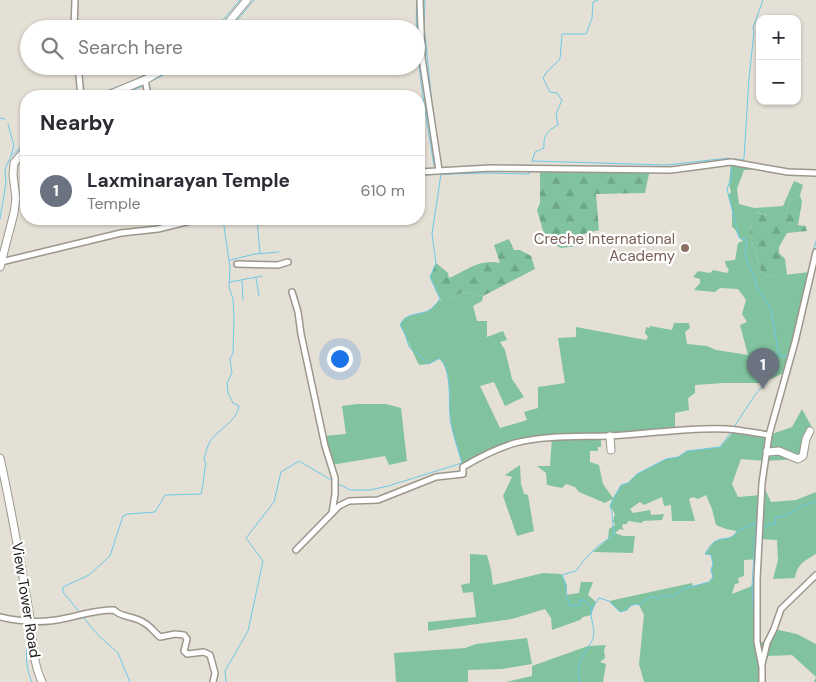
<!DOCTYPE html>
<html lang="en">
<head>
<meta charset="utf-8">
<style>
  :root { --surface:#fff; --page:#f7f7f7; --text:#2b2b33; --muted:#7c7c81; --line:#e1e1e2; --accent:#666431 }
  body { margin:0; font-family:"DM Sans",sans-serif; background:var(--page); color:var(--text) }
  .controls { position:absolute; right:15px; top:15px; display:grid; overflow:hidden; border-radius:10px; box-shadow:0 1px 4px #0004 }
  .controls button { width:45px; height:45px; display:grid; place-items:center; padding:0; border:0; border-bottom:1px solid var(--line); background:var(--surface); color:var(--text); font:25px sans-serif }
  .you { position:absolute; left:339px; top:358px; width:18px; height:18px; margin:-12px; border:4px solid #fff; border-radius:50%; background:#1a73e8; box-shadow:0 0 0 8px #1a73e833 }
  .badge { display:grid; place-items:center; width:32px; height:32px; border-radius:50%; background:var(--accent); color:#fff; font-size:16px; font-weight:700 }
  .pin { position:absolute; translate:-50% -41px; filter:drop-shadow(0 1px 2px #0008) }
  .pin::after { content:''; position:absolute; top:26px; width:18px; height:15px; background:inherit; clip-path:polygon(0 0,100% 0,50% 100%) }
  .list { margin:0; padding:0; list-style:none }
  h2 { display:flex; justify-content:space-between; align-items:center; height:65px; margin:0; padding:0 20px; font-size:21px }
  h2 small { font-size:16px; font-weight:400; color:var(--muted) }
  .list li { display:grid; grid-template-columns:32px 1fr auto; gap:15px; align-items:center; box-sizing:border-box; height:70px; padding:0 20px; border-top:1px solid var(--line) }
  .list b { display:block; font-size:19px; white-space:nowrap }
  .list p { margin:0; font-size:16px; white-space:nowrap; color:var(--muted) }
  .list em { font-size:16px; font-style:normal; color:var(--muted) }
  .icon { flex:none; width:28px; height:28px; fill:none; stroke:currentColor; stroke-width:2; stroke-linecap:round; stroke-linejoin:round }
  .map { position:relative; flex:none; width:816px; height:682px; overflow:hidden }
  .search { position:absolute; background:var(--surface); box-shadow:0 1px 4px #0004; left:20px; top:20px; width:405px; height:55px; display:flex; align-items:center; gap:12px; box-sizing:border-box; padding:0 18px; border-radius:28px; color:var(--muted); font-size:19px }
  .panel { position:absolute; background:var(--surface); box-shadow:0 1px 4px #0004; left:20px; top:90px; width:405px; height:135px; border-radius:20px }
  .map>svg:first-child { display:block }
  .green { fill:#80c39e }
  .forest { fill:url(#forest-firs) }
  .lines { fill:none; stroke-linecap:round; stroke-linejoin:round }
  .stream { stroke:#6dc9e8; stroke-width:1 }
  .minor-casing { stroke:#9c978d; stroke-width:8 }
  .tertiary-casing { stroke:#9c978d; stroke-width:9 }
  .minor { stroke:#fff; stroke-width:5 }
  .tertiary { stroke:#fff; stroke-width:7 }
  .education-dot { fill:#8d6e63; stroke:#fff; stroke-width:2 }
  .labels { text-anchor:middle; dominant-baseline:central; stroke-width:4.5; stroke-linejoin:round; paint-order:stroke }
  .education-label { font-size:15px; fill:#785e54; stroke:#fff; text-anchor:end }
  .street-label { font-size:15px; fill:#1d1b17; stroke:#fff }
</style>
</head>
<body>
<div class="map">
<svg width="816" height="682" viewBox="0 0 816 682">
  <defs>
    <pattern id="forest-firs" width="22" height="20" patternUnits="userSpaceOnUse" patternTransform="scale(1.25)"><rect width="22" height="20" fill="#80c39e"/><path d="M5 1l3.5 6h-7zM16 11l3.5 6h-7z" fill="#6ea787"/></pattern>
  </defs>
  <rect width="100%" height="100%" fill="#e5e0d5"/>
  <g class="green">
    <path d="M 731,162 L 772,169 L 744,170 L 737,189 L 739,204 L 754,208 L 783,206 L 794,181 L 803,185 L 800,195 L 790,200 L 786,213 L 778,222 L 766,222 L 769,216 L 756,212 L 751,221 L 750,236 L 761,271 L 767,277 L 810,272 L 786,372 L 762,383 L 724,383 L 695,385 L 695,393 L 688,398 L 689,410 L 675,413 L 675,431 L 601,436 L 601,447 L 598,447 L 598,451 L 590,451 L 590,462 L 599,465 L 603,484 L 613,498 L 621,485 L 628,483 L 637,474 L 666,459 L 678,457 L 687,451 L 720,447 L 735,430 L 769,435 L 792,427 L 802,409 L 814,431 L 810,431 L 804,448 L 798,459 L 765,461 L 741,459 L 732,484 L 738,497 L 761,495 L 762,483 L 771,502 L 796,500 L 816,492 L 816,554 C 806,560 797,564 795,578 L 773,579 L 778,560 L 777,540 L 759,539 L 758,559 L 744,560 L 744,576 L 738,578 L 739,583 L 735,584 L 732,594 L 752,586 L 757,579 L 757,641 L 767,643 L 774,629 L 797,634 L 816,644 L 816,682 L 814,682 L 816,677 L 792,655 L 768,656 L 762,672 L 762,682 L 644,682 L 639,664 L 644,615 L 639,605 C 634,603 630,606 627,610 L 620,612 L 609,601 L 692,583 L 693,586 L 709,582 L 713,577 L 711,570 L 713,564 L 711,555 L 705,554 L 714,542 C 722,537 732,541 737,531 L 726,529 L 716,525 L 712,509 L 706,495 L 698,499 L 693,497 L 689,499 L 695,521 L 672,521 L 671,505 L 664,506 L 662,497 L 644,505 L 640,502 L 630,509 L 633,513 L 650,510 L 651,515 L 664,514 L 662,520 L 643,521 L 642,523 L 628,521 L 627,524 L 623,524 L 622,527 L 624,530 L 620,529 L 615,533 L 623,536 L 635,536 L 633,553 L 593,552 L 608,539 L 609,529 L 615,525 L 613,521 L 615,514 L 610,506 L 612,499 L 605,503 L 579,492 L 575,487 L 566,484 L 562,488 L 547,485 L 546,473 L 537,466 L 550,466 L 552,438 L 518,442 L 463,467 C 459,452 453,437 451,422 C 448,405 453,370 439,359 L 429,364 L 419,365 L 400,325 C 405,313 418,315 428,311 C 433,308 437,303 440,299 L 442,302 L 464,292 L 483,296 L 482,301 L 473,306 L 477,321 L 487,321 L 487,337 L 503,331 L 507,340 L 500,342 L 505,350 L 512,379 L 524,397 L 505,406 L 494,382 L 480,386 L 500,428 L 527,420 L 524,412 L 538,408 L 538,387 L 565,383 L 558,338 L 576,337 L 576,327 L 646,340 L 648,337 L 645,333 L 646,327 L 649,328 L 650,326 L 672,330 L 674,323 L 689,323 L 690,328 L 685,332 L 687,344 L 707,346 L 716,350 L 748,355 L 740,325 L 747,322 L 742,314 L 746,300 L 738,289 L 720,288 L 715,292 L 694,290 L 700,283 L 700,279 L 693,277 L 698,271 L 710,273 L 713,270 L 727,273 L 729,270 L 726,266 L 725,261 L 735,260 L 738,243 L 743,241 C 737,237 738,231 732,227 L 732,209 L 728,195 L 731,192 L 729,184 Z"/>
    <path d="M 357,404 L 386,404 L 401,408 L 407,461 L 389,465 L 385,456 L 331,465 L 324,436 L 346,434 L 342,406 Z"/>
    <path d="M 520,465 L 521,484 L 524,494 L 528,495 L 534,531 L 517,536 L 503,496 L 512,477 L 505,475 Z"/>
    <path d="M 470,554 L 487,555 L 491,570 L 493,585 L 543,573 L 561,574 L 567,585 L 566,595 L 579,593 L 581,582 L 593,582 L 588,595 L 596,602 L 591,615 L 583,617 L 580,620 L 552,630 L 551,618 L 545,609 L 512,619 L 428,631 L 428,622 L 476,617 L 473,592 L 463,593 L 461,585 L 470,583 Z"/>
    <path d="M 527,638 L 532,664 L 502,669 L 468,670 L 468,682 L 396,682 L 394,653 L 465,648 L 476,644 Z"/>
    <path d="M 606,645 L 604,650 L 605,658 L 600,662 L 606,664 L 603,682 L 506,682 L 532,676 L 532,666 L 588,646 Z"/>
  </g>
  <g class="forest">
    <path d="M 540,169 L 650,169 L 645,193 L 596,194 L 599,230 L 576,236 L 578,246 L 561,248 L 546,241 L 537,210 L 540,203 Z"/>
    <path d="M 800,195 L 802,202 L 798,225 L 806,226 L 807,231 L 787,233 L 779,247 L 779,253 L 785,259 L 787,275 L 767,277 L 761,271 L 750,236 L 751,221 L 755,212 L 769,216 L 767,222 L 778,222 L 786,213 L 790,200 Z"/>
    <path d="M 509,239 L 514,250 L 520,250 L 531,256 L 535,269 L 483,296 L 464,292 L 442,302 L 430,277 L 436,263 L 448,273 L 449,278 C 466,271 479,258 500,263 L 494,245 Z"/>
  </g>
  <g class="lines">
    <g class="stream">
      <path d="M 417,0 C 413,52 426,113 434,166"/>
      <path d="M 425,0 L 424,26 L 433,113"/>
      <path d="M 598,0 L 593,2 L 592,18 L 586,34 L 562,34 L 560,59 L 546,73 L 543,78 L 550,92 L 557,93 L 562,100 L 556,114 L 558,125 C 547,131 543,136 544,148 L 535,152 L 532,161 L 666,165 L 729,158 L 730,159"/>
      <path d="M 215,29 L 240,0"/>
      <path d="M 230,29 L 254,0"/>
      <path d="M 148,83 L 180,66"/>
      <path d="M 94,96 L 135,80 L 160,66"/>
      <path d="M 120,96 L 145,85"/>
      <path d="M 0,118 L 5,119"/>
      <path d="M 8,124 L 14,146 L 11,155"/>
      <path d="M 735,159 L 743,160 L 744,158 L 749,78 L 754,32 L 753,28 L 763,0"/>
      <path d="M 732,165 L 731,179 L 727,189 L 739,238 L 745,239 L 747,243 L 745,250 L 747,261 L 755,279 L 757,287 L 771,309 L 779,356 L 772,366 L 771,376 L 755,395 L 734,427"/>
      <path d="M 419,175 L 484,173 L 529,174 L 529,171"/>
      <path d="M 0,219 L 6,183 L 5,169 L 11,156 L 26,142"/>
      <path d="M 257,219 L 260,253"/>
      <path d="M 230,260 L 255,254 L 279,252"/>
      <path d="M 256,278 L 259,296"/>
      <path d="M 242,280 L 243,300"/>
      <path d="M 230,282 L 262,276"/>
      <path d="M 806,282 L 816,241"/>
      <path d="M 780,356 L 789,355"/>
      <path d="M 337,483 L 350,490 L 370,490 L 388,486 L 462,463 C 458,450 454,437 451,424 C 447,407 454,370 439,358 L 429,364 L 409,347 L 405,333 L 400,325 C 405,313 418,315 428,311 C 433,308 437,303 440,299 L 430,277 L 436,263 L 432,234 L 441,174"/>
      <path d="M 764,526 L 776,523 L 775,518 L 787,515 L 800,507 L 816,501"/>
      <path d="M 16,559 L 21,588"/>
      <path d="M 23,597 L 27,620"/>
      <path d="M 592,609 L 599,598 L 609,601 L 620,612 L 627,610 C 630,606 634,603 639,605 L 651,596 L 654,598 L 660,598 L 663,595 L 672,597 L 683,589 L 709,582 L 713,577 L 711,570 L 713,564 L 711,555 L 705,554 C 708,549 711,543 716,541 C 724,536 731,542 737,531 L 756,523 L 752,586 L 755,642"/>
      <path d="M 81,614 L 63,592 L 63,587 L 89,575 L 110,556 L 123,516 L 128,514 L 155,512 L 165,495 L 201,494 C 204,484 203,475 206,464 L 204,459 C 206,453 207,446 211,440 C 220,428 237,421 239,406 L 233,403 L 228,393 L 227,383 L 232,373 L 230,359 L 233,353 L 234,318 L 233,299 L 229,287 L 230,268 L 223,219"/>
      <path d="M 83,617 L 98,635 L 118,653 L 130,682"/>
      <path d="M 27,624 C 29,646 22,660 32,682"/>
      <path d="M 755,646 L 760,676"/>
      <path d="M 226,682 L 225,671 L 248,631 L 263,561 L 246,538 L 274,502 L 281,472 L 299,461 L 333,481"/>
      <path d="M 580,682 L 578,672 L 580,661 L 593,639 L 594,632 L 591,615 L 592,609 L 584,600 L 580,600 L 580,605 L 570,606 C 565,594 568,586 562,575 L 576,571 C 582,562 590,553 598,546 C 604,541 610,539 615,533 C 611,524 614,515 610,506 L 621,485 L 628,483 L 637,474 L 666,459 L 678,457 L 687,451 L 720,447 L 731,432"/>
    </g>
    <defs>
      <g id="minor">
        <path d="M 420,0 L 422,58 L 439,170"/>
        <path d="M 74,29 L 75,0"/>
        <path d="M 78,66 L 81,96"/>
        <path d="M 145,79 L 148,96"/>
        <path d="M 419,172 L 491,168 L 671,170 L 731,162 L 788,172 L 816,173"/>
        <path d="M 1,262 L 121,233 L 158,229 L 198,219"/>
        <path d="M 237,264 L 278,265 L 288,262"/>
        <path d="M 292,292 L 298,312 L 301,334 L 325,446 L 335,478 L 335,494 L 332,513"/>
        <path d="M 296,550 L 339,506 L 349,501 L 378,500 L 436,477 L 463,474 L 463,467 C 478,458 498,448 515,443 C 546,435 578,437 609,436 C 649,434 688,427 727,429 C 741,430 755,433 769,435"/>
        <path d="M 0,617 C 21,622 46,623 67,618 C 84,614 96,610 114,610 C 120,617 132,616 141,621 C 150,625 153,631 160,637 L 175,634 L 184,635 L 187,639 L 184,651 L 187,654 L 204,652 L 210,655 L 215,673 L 213,682"/>
        <path d="M 762,664 L 767,643 L 774,629 L 781,609 L 816,575"/>
        <path d="M 762,682 L 762,667 L 757,642 L 757,579 L 762,483 L 769,435 L 795,342 L 816,252"/>
      </g>
      <g id="tertiary">
        <path d="M 223,29 L 247,0"/>
        <path d="M 106,96 L 147,79 L 169,66"/>
        <path d="M 0,267 L 14,213 L 16,198 L 13,175 L 14,163 L 26,149"/>
        <path d="M 610,436 L 611,450"/>
        <path d="M 767,452 L 779,451 L 798,459 L 803,456 L 806,439 L 810,431"/>
        <path d="M 0,458 C 12,511 21,565 30,618 C 33,640 32,661 42,682"/>
      </g>
    </defs>
    <use href="#minor" class="minor-casing"/>
    <use href="#tertiary" class="tertiary-casing"/>
    <use href="#minor" class="minor"/>
    <use href="#tertiary" class="tertiary"/>
  </g>
  <circle class="education-dot" cx="685" cy="248" r="5"/>
  <g class="labels">
    <g class="education-label">
      <text x="675" y="239">Creche International<tspan x="675" dy="17">Academy</tspan></text>
    </g>
    <g class="street-label">
      <text transform="translate(26 600) rotate(81)">View Tower Road</text>
    </g>
  </g>
</svg>
<div class="controls">
<button>+</button>
<button>−</button>
</div>
<div class="you"></div>
<div class="pin badge" style="left:763px;top:389px;background:#6b7280">1</div>
<div class="search"><svg class="icon" aria-label="search" viewBox="0 0 24 24"><circle cx="10" cy="10" r="6"/><path d="M15 15l6 6"/></svg>Search here</div>
<section class="panel">
<h2>Nearby<small></small></h2>
<ul class="list">
<li><span class="badge" style="background:#6b7280">1</span><div><b>Laxminarayan Temple</b><p>Temple</p></div><em>610 m</em></li>
</ul>
</section>
</div>
</body>
</html>
